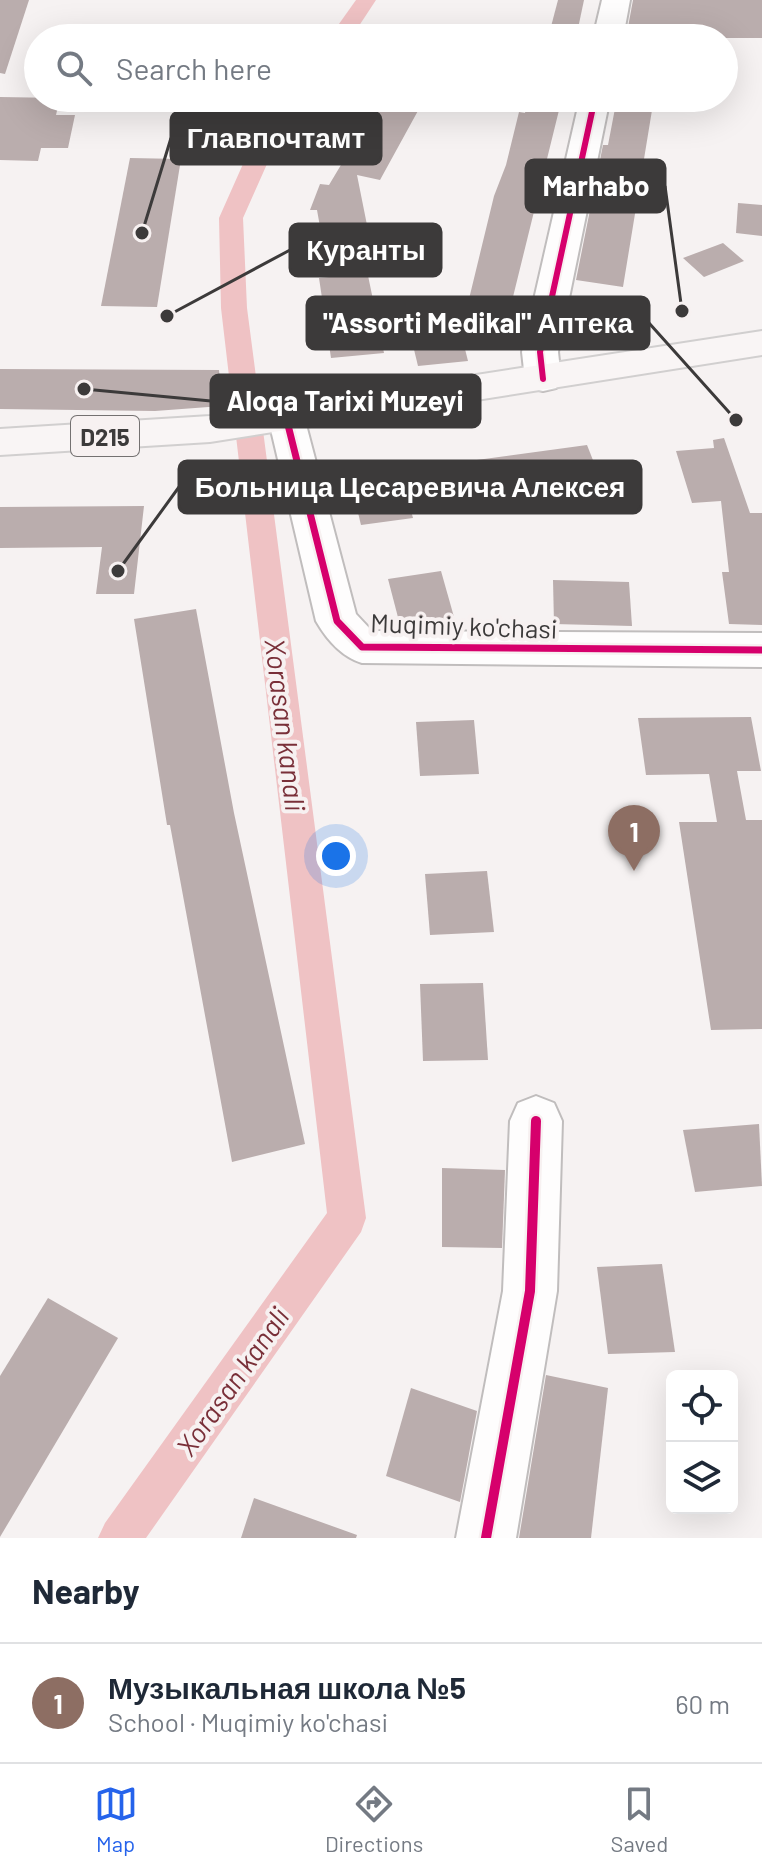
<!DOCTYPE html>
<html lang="en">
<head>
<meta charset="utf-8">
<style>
  :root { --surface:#fff; --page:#f6f6f7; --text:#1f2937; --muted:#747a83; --line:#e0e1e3; --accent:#2563eb }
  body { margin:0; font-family:Barlow,sans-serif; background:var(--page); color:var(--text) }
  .controls { position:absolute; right:24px; bottom:24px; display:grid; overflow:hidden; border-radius:12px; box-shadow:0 8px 32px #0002 }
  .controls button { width:72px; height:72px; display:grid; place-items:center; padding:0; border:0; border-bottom:2px solid var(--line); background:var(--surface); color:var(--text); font:40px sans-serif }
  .you { position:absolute; left:336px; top:856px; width:28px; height:28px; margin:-20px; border:6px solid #fff; border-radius:50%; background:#1a73e8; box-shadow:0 0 0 12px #1a73e833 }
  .badge { display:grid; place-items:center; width:52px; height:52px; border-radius:50%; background:var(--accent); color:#fff; font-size:26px; font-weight:700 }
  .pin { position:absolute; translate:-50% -66px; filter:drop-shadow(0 2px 4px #0008) }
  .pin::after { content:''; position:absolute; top:42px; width:28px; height:24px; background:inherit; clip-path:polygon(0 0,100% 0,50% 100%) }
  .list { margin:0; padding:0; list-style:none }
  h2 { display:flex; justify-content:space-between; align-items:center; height:104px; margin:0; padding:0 32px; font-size:34px }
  h2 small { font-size:26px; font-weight:400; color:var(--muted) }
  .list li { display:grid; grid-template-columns:52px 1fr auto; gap:24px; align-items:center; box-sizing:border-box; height:120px; padding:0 32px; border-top:2px solid var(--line) }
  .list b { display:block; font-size:30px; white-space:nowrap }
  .list p { margin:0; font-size:26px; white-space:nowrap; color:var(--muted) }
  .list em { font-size:26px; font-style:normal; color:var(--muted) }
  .icon { flex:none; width:44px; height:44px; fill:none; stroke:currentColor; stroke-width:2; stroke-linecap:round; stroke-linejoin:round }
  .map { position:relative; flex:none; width:762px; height:1538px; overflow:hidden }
  .search { position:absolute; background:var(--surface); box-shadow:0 8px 32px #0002; left:24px; right:24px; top:24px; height:88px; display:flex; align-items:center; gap:20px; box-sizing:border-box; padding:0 28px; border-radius:44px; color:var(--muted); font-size:30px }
  .sheet { height:224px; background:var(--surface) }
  nav { display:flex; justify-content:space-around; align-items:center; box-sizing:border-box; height:112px; border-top:2px solid var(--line); background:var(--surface); font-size:22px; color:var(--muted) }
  nav a { display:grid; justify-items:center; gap:4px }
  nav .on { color:var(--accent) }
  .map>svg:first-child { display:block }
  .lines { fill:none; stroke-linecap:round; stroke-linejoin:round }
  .canal { fill:#efc2c4; fill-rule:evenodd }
  .building { fill:#baadad }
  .minor-casing { stroke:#c0bdbd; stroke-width:4 }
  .major-casing { stroke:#d1cfcf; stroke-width:4 }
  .minor { fill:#fefdfd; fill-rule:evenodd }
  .major { fill:#f9f5f5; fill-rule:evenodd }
  .cycleway-far2-casing { stroke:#f7f1f1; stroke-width:10 }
  .cycleway-far1-casing { stroke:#f7f1f1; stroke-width:12 }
  .cycleway-casing { stroke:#f7f1f1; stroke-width:15 }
  .cycleway-far2 { stroke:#d6006c; stroke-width:6 }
  .cycleway-far1 { stroke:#d6006c; stroke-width:7 }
  .cycleway { stroke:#d6006c; stroke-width:10 }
  .labels { text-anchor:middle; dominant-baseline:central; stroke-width:8; stroke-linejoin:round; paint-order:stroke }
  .shield { fill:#f7f1f1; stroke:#747171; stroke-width:2 }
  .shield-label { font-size:24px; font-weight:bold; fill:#3c3a3a }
  .street-label { font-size:26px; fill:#3c3a3a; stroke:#f7f1f1 }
  .water-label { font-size:28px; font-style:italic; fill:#792f38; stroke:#f7f1f1 }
  .leader { fill:none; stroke:#3c3a3a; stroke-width:3 }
  .callout-dot { fill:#3c3a3a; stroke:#f7f1f1; stroke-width:3 }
  .callout { fill:#3c3a3a; stroke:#3c3a3a; stroke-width:3 }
  .callout-label { font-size:28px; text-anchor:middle; font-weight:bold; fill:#fff }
</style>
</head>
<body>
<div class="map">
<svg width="762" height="1538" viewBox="0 0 762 1538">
  <rect width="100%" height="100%" fill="#f6f2f2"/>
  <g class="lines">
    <g class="canal">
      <path d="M 356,0 L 376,0 L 351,38 L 329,38 Z"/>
      <path d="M 288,98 L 310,98 L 267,164 L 243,218 L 247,308 L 366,1218 L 361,1232 L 146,1538 L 98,1538 L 105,1523 L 327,1213 L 221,308 L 219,218 L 243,164 Z"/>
    </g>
  </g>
  <g class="building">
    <path d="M 0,0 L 29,0 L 5,74 L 0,73 Z"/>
    <path d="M 558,0 L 584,0 L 576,38 L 548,38 Z"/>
    <path d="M 633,0 L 762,0 L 762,38 L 626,38 Z"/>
    <path d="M 0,97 L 60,98 L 56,115 L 75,115 L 68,148 L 41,148 L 38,161 L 0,160 Z"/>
    <path d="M 381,98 L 425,98 L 380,180 L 357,175 L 374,260 L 365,261 L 384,353 L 331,358 L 319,278 L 329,277 L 317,210 L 310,210 L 320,184 L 329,185 Z"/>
    <path d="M 528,98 L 562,98 L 511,305 L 469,299 L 494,196 L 506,165 L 519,112 L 525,113 Z"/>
    <path d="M 617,98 L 654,98 L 623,287 L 576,280 L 603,145 L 608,145 Z"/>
    <path d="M 130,158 L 181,159 L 157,307 L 101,306 Z"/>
    <path d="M 738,203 L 762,205 L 762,236 L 736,233 Z"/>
    <path d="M 723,243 L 744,261 L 704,277 L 683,258 Z"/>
    <path d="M 459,325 L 468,361 L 418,366 L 409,329 Z"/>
    <path d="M 0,369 L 219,370 L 222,406 L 155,411 L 0,409 Z"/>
    <path d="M 724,438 L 750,513 L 762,513 L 762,625 L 729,624 L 722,572 L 729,572 L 721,501 L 692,503 L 676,451 L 714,448 L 713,440 Z"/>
    <path d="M 587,445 L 602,483 L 474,503 L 462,462 Z"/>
    <path d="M 402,477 L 413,518 L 361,525 L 351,484 Z"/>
    <path d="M 144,506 L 134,594 L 96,594 L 102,547 L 0,548 L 0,507 Z"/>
    <path d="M 441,571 L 454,617 L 400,625 L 388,579 Z"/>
    <path d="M 553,580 L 629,582 L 632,626 L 554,624 Z"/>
    <path d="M 196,609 L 234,813 L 305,1144 L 232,1162 L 170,825 L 167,825 L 134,619 Z"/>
    <path d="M 751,717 L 761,771 L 737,771 L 746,820 L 762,820 L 762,1029 L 711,1030 L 679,822 L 717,822 L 709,774 L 646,775 L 638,718 Z"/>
    <path d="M 474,720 L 479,774 L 420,776 L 416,722 Z"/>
    <path d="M 487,871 L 494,932 L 430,935 L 425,874 Z"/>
    <path d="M 483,983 L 488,1060 L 423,1061 L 420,984 Z"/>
    <path d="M 759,1124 L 762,1186 L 695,1192 L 683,1130 Z"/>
    <path d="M 442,1168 L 505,1170 L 502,1248 L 442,1247 Z"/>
    <path d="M 662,1264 L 675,1352 L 608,1354 L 597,1267 Z"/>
    <path d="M 48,1298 L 118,1338 L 0,1537 L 0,1376 Z"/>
    <path d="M 546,1375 L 608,1388 L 591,1538 L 519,1538 Z"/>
    <path d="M 411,1388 L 477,1411 L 460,1502 L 386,1476 Z"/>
    <path d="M 254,1498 L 357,1535 L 356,1538 L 241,1538 Z"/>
  </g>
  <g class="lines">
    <defs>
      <g id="minor">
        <path d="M 602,0 L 630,0 L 623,38 L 593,38 Z"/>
        <path d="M 580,98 L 610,98 L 558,352 L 561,379 L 556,388 L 543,391 L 530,388 L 525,379 L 522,352 Z"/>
        <path d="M 286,404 L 299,408 L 304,417 L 356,614 L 372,631 L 762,633 L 762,667 L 362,663 C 342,657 327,640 316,621 L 268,417 L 273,408 Z"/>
        <path d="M 536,1096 L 554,1103 L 562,1121 L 557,1291 L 516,1538 L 456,1538 L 503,1291 L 510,1121 L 518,1103 Z"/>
      </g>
      <path id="major" d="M 762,331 L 762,355 L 210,442 L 0,455 L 0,429 L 210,416 Z"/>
    </defs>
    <use href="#minor" class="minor-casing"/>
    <use href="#major" class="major-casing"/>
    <use href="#minor" class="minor"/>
    <use href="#major" class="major"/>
    <defs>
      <path id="cycleway-far2" d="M 543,379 L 540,352 L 595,98"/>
      <path id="cycleway-far1" d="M 286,417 L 337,621 L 362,647 L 762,650"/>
      <path id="cycleway" d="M 486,1538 L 530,1291 L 536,1121"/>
    </defs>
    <use href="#cycleway-far2" class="cycleway-far2-casing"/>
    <use href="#cycleway-far1" class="cycleway-far1-casing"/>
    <use href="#cycleway" class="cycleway-casing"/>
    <use href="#cycleway-far2" class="cycleway-far2"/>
    <use href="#cycleway-far1" class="cycleway-far1"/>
    <use href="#cycleway" class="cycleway"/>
  </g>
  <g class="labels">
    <rect class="shield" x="71" y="416" width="68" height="40" rx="6"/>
    <g class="shield-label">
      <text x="105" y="436">D215</text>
    </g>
    <g class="street-label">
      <text transform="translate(464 625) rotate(2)">Muqimiy ko'chasi</text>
    </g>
    <g class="water-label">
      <text transform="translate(286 725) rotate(83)">Xorasan kanali</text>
      <text transform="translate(232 1381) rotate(-55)">Xorasan kanali</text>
    </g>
  </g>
  <path class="leader" d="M142 233L171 138M682 311L665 186M167 316L290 250M736 420L649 323M84 389L211 401M118 571L179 487"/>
  <g class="callout-dot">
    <circle cx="142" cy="233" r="8"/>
    <circle cx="682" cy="311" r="8"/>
    <circle cx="167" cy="316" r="8"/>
    <circle cx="736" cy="420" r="8"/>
    <circle cx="84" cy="389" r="8"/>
    <circle cx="118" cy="571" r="8"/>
  </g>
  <g class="callout">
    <rect x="171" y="112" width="210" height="52" rx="8"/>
    <rect x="526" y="160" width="139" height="52" rx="8"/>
    <rect x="290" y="224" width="151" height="52" rx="8"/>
    <rect x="307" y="297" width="342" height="52" rx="8"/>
    <rect x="211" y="375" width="269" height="52" rx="8"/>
    <rect x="179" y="461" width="462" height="52" rx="8"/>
  </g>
  <g class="callout-label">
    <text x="276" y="148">Главпочтамт</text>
    <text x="596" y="196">Marhabo</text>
    <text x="366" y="260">Куранты</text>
    <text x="478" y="333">"Assorti Medikal" Аптека</text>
    <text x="345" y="411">Aloqa Tarixi Muzeyi</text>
    <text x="410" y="497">Больница Цесаревича Алексея</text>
  </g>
</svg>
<div class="controls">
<button><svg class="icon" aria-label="locate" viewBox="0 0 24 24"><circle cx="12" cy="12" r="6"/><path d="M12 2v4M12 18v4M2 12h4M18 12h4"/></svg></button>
<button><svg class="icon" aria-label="layers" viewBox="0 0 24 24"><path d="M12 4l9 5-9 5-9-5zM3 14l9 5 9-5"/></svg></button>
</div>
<div class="you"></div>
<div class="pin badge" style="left:634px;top:871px;background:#8d6e63">1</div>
<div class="search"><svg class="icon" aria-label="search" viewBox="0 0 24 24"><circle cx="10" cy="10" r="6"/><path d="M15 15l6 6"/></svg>Search here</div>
</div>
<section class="sheet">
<h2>Nearby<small></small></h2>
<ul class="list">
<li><span class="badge" style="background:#8d6e63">1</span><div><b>Музыкальная школа №5</b><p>School · Muqimiy ko'chasi</p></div><em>60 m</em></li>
</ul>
</section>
<nav>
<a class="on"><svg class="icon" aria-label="map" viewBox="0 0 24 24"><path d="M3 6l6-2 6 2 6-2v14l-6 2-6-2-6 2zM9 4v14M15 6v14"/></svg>Map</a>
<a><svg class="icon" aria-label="directions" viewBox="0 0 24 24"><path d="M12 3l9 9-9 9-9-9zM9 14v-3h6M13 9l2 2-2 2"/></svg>Directions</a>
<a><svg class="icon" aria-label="saved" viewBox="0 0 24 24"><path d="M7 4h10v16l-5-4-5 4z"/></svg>Saved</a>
</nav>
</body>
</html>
